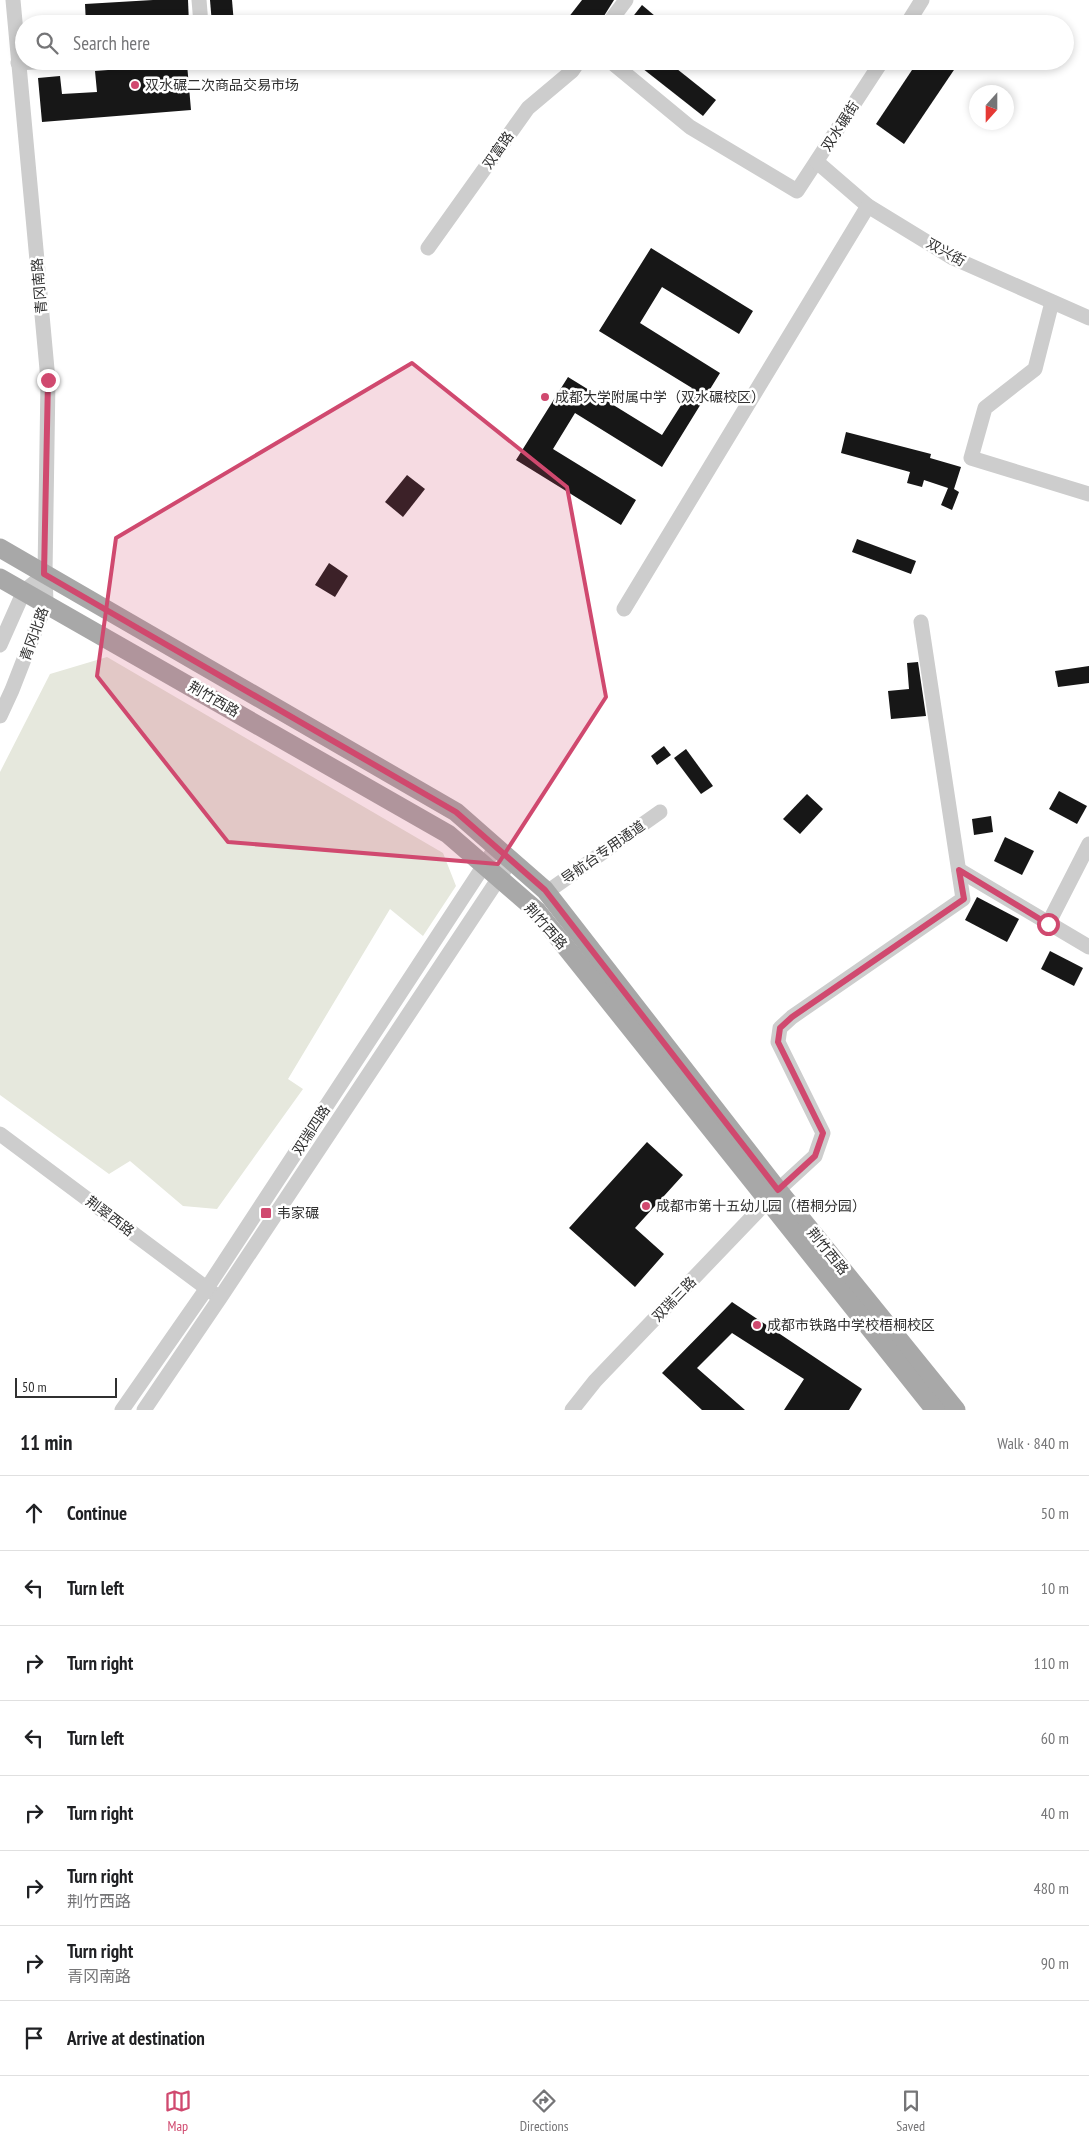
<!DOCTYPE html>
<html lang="en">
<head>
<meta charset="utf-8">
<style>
  :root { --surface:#fff; --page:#f6f6f6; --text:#202124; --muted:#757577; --line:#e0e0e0; --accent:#d0496f }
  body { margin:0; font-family:"PT Sans Narrow","Noto Sans SC",sans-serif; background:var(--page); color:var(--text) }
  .compass { position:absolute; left:969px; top:85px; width:45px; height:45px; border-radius:50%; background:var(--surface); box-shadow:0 2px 8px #0003; rotate:201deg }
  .scale { position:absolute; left:15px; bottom:12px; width:102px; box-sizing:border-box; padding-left:5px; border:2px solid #303030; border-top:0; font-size:14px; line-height:18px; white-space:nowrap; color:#303030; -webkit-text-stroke:4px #fff; paint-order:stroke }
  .stop { position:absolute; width:15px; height:15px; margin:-11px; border:4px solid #d0496f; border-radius:50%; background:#fff }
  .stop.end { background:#d0496f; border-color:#fff; box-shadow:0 1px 5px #0008 }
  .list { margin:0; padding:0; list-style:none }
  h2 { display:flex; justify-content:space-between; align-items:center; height:65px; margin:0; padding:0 20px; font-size:21px }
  h2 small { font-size:16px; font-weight:400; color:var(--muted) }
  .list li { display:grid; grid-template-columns:32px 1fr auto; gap:15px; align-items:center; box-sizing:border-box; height:75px; padding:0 20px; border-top:1px solid var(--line) }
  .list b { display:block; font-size:19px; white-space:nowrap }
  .list p { margin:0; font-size:16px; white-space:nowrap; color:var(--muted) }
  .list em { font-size:16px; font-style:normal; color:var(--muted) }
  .icon { flex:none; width:28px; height:28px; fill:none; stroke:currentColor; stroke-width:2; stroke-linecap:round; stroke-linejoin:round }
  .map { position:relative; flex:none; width:1089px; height:1410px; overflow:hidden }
  .search { position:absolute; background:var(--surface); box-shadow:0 2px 8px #0003; left:15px; right:15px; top:15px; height:55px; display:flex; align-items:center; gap:12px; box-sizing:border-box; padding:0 18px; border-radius:28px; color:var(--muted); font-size:19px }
  .sheet { height:665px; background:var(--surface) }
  nav { display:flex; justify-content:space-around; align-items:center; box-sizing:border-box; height:70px; border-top:1px solid var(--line); background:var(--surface); font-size:14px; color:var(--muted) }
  nav a { display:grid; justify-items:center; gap:2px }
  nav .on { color:var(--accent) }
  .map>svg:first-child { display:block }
  .green { fill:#e6e8dd }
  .building { fill:#171717 }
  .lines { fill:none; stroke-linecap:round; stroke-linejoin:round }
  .minor { stroke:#cdcdcd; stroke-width:15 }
  .major { stroke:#a8a8a8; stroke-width:19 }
  .route { stroke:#d0496f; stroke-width:6 }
  .marked { fill:#d0496f; fill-opacity:0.2; stroke:#d0496f; stroke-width:4; stroke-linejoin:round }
  .poi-dot { fill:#d0496f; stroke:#fff; stroke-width:2 }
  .labels { text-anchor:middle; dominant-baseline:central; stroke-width:5; stroke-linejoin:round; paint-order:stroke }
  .poi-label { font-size:14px; fill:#303030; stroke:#fff; text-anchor:start }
  .street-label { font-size:14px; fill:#303030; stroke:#fff }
</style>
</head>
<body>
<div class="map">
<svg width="1089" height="1410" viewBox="0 0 1089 1410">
  <rect width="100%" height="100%" fill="#fff"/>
  <path class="green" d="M 107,657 L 443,853 L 456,886 L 423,936 L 390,909 L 288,1079 L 303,1089 L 217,1209 L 183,1206 L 130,1161 L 109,1174 L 0,1095 L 0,772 L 50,674 Z"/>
  <g class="building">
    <path d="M 153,0 L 188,0 L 189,24 L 86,24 L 85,4 Z"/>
    <path d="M 210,0 L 232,0 L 234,24 L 212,24 Z"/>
    <path d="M 582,0 L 614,0 L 599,24 L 576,24 L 568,18 Z"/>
    <path d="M 642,5 L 655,16 L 649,24 L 627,24 Z"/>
    <path d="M 633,61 L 667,61 L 716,100 L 703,116 Z"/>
    <path d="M 918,61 L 960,61 L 904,144 L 876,124 Z"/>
    <path d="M 187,64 L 191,110 L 42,122 L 38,78 L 60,76 L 62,94 L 97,92 L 95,71 Z"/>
    <path d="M 651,248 L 753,311 L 739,334 L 662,287 L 640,323 L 720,373 L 662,467 L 575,413 L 553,449 L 636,500 L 621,525 L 516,460 L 568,377 L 662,435 L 692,388 L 599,331 Z"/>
    <path d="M 846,432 L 931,454 L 930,458 L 961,467 L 954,489 L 959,492 L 952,510 L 941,505 L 948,488 L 924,480 L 922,487 L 907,483 L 910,472 L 841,453 Z"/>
    <path d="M 407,475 L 425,489 L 403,517 L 385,502 Z"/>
    <path d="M 857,539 L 916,561 L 911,574 L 852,552 Z"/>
    <path d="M 329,563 L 348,576 L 335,597 L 315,585 Z"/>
    <path d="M 918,662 L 926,716 L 891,719 L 888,691 L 909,689 L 907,663 Z"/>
    <path d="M 1089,666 L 1089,683 L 1058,687 L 1055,671 Z"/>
    <path d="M 664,746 L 671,755 L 657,765 L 651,756 Z"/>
    <path d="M 686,749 L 713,786 L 701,794 L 674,758 Z"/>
    <path d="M 1059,791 L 1087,806 L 1077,824 L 1049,809 Z"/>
    <path d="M 807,794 L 823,809 L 800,834 L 783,819 Z"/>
    <path d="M 991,816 L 993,832 L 974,835 L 972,819 Z"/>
    <path d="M 1005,837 L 1034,851 L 1022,875 L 994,861 Z"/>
    <path d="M 977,897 L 1019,919 L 1007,942 L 965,920 Z"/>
    <path d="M 1050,951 L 1083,968 L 1074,986 L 1041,969 Z"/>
    <path d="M 647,1142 L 683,1175 L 635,1228 L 664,1254 L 635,1287 L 569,1228 Z"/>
    <path d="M 732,1302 L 862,1389 L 849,1410 L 784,1410 L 804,1379 L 732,1333 L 697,1368 L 745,1410 L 702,1410 L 662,1373 Z"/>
  </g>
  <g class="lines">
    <g class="minor">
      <path d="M 199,0 L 201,24"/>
      <path d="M 608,24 L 626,0"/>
      <path d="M 907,24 L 922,0"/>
      <path d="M 610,61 L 690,127 L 797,191 L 882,61"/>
      <path d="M 18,63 L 49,61"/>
      <path d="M 817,162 L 868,206 L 953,258 L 1089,318"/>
      <path d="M 428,248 L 528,108 L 572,71 L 579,61"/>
      <path d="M 1052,302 L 1035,369 L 985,408 L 971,458 L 1089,494"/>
      <path d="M 624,609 L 868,206"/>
      <path d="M 0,645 L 24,591 L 45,574"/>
      <path d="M 0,716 L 12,690 L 46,603 L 45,574 L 48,380 L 13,0"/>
      <path d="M 959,870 L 1089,947"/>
      <path d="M 547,892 L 660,812"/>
      <path d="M 1048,924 L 1089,844"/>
      <path d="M 0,1134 L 213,1293"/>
      <path d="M 122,1410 L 207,1288 L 496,847"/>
      <path d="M 144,1410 L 220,1298 L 511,860"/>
      <path d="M 572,1410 L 595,1381 L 778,1190 L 815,1156 L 823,1133 L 778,1042 L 780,1028 L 792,1017 L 963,899 L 921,622"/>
    </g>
    <g class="major">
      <path d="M 0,548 L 456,812 L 545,890 L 778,1190 L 956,1410"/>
      <path d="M 0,578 L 448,834 L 537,911 L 935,1410"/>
    </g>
  </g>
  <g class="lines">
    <path class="route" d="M 48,380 L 44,574 L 456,812 L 545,890 L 778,1190 L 815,1156 L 823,1133 L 778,1042 L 780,1028 L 792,1017 L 964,899 L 959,870 L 1048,924"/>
  </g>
  <path class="marked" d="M 412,363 L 567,487 L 606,697 L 498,864 L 228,842 L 97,676 L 116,538 Z"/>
  <g class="poi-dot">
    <circle cx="135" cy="85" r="5"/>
    <circle cx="545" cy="397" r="5"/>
    <circle cx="646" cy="1206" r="5"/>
    <rect x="260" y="1207" width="12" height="12" rx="2.5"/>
    <circle cx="757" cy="1325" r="5"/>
  </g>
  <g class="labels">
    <g class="poi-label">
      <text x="145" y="85">双水碾二次商品交易市场</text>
      <text x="555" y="397">成都大学附属中学（双水碾校区）</text>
      <text x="656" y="1206">成都市第十五幼儿园（梧桐分园）</text>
      <text x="277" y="1213">韦家碾</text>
      <text x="767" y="1325">成都市铁路中学校梧桐校区</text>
    </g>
    <g class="street-label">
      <text transform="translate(840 126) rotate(-57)">双水碾街</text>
      <text transform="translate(498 150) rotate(-55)">双富路</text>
      <text transform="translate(946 252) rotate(29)">双兴街</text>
      <text transform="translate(39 286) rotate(-95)">青冈南路</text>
      <text transform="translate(34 634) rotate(-70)">青冈北路</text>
      <text transform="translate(214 699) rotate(30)">荆竹西路</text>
      <text transform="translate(603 852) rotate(-35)">导航台专用通道</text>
      <text transform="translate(546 926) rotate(49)">荆竹西路</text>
      <text transform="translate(311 1130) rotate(-57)">双瑞四路</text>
      <text transform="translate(110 1216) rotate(37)">荆翠西路</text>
      <text transform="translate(828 1251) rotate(51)">荆竹西路</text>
      <text transform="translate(674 1299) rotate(-46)">双瑞三路</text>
    </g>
  </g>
</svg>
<svg class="compass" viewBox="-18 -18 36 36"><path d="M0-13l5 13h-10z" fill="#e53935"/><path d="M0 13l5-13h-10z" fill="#757577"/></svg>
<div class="scale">50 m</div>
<div class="stop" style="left:1048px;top:924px"></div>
<div class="stop end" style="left:48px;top:380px"></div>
<div class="search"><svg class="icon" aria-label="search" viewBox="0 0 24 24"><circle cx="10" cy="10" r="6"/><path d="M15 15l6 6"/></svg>Search here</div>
</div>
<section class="sheet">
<h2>11 min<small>Walk · 840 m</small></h2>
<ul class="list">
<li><svg class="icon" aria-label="ahead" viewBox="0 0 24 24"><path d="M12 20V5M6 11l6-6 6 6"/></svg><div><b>Continue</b></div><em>50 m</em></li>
<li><svg class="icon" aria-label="left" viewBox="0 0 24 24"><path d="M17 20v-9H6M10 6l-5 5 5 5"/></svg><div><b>Turn left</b></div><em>10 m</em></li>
<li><svg class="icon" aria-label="right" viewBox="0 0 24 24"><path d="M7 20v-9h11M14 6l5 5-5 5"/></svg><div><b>Turn right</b></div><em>110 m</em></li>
<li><svg class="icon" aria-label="left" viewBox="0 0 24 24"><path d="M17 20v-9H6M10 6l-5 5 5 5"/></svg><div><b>Turn left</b></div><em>60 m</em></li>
<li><svg class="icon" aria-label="right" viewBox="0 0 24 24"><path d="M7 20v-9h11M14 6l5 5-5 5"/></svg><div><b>Turn right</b></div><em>40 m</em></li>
<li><svg class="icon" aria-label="right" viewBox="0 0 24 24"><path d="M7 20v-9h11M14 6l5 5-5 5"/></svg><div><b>Turn right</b><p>荆竹西路</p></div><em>480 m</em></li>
<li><svg class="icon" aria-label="right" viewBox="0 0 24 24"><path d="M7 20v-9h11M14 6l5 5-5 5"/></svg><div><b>Turn right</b><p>青冈南路</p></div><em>90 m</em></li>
<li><svg class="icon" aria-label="arrive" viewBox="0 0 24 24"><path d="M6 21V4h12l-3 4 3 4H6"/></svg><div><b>Arrive at destination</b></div></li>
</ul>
</section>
<nav>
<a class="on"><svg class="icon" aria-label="map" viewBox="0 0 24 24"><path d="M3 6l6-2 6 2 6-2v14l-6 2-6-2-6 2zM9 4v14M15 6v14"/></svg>Map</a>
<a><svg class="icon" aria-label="directions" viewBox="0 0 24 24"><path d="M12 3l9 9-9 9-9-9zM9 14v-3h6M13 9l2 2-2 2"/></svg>Directions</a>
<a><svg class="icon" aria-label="saved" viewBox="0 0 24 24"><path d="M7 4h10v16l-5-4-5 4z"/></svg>Saved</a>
</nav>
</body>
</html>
